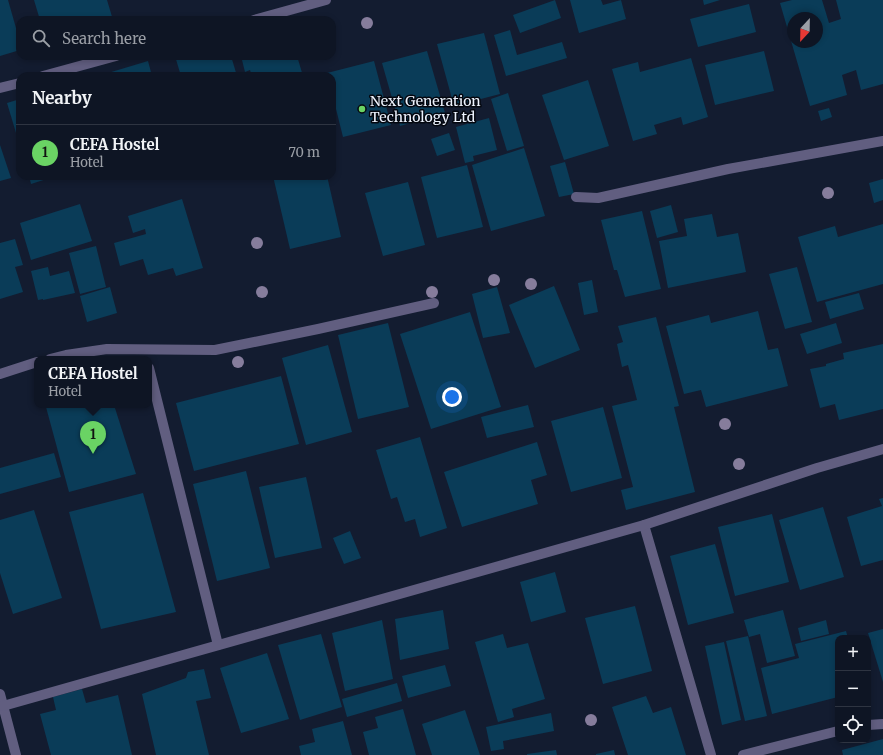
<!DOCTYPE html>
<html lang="en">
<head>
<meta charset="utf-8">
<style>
  :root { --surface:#0e1524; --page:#1c2231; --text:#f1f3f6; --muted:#9b9fa6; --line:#2e3441; --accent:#6ad364 }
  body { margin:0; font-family:Merriweather,serif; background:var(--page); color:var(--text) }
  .controls { position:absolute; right:12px; bottom:12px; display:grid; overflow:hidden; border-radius:8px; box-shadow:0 2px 6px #0003 }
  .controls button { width:36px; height:36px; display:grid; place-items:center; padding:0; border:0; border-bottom:1px solid var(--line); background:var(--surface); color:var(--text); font:20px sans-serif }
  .compass { position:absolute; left:787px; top:12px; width:36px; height:36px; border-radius:50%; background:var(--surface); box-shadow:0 2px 6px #0003; rotate:202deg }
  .you { position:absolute; left:452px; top:397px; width:14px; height:14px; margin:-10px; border:3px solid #fff; border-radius:50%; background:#1a73e8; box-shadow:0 0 0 6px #1a73e833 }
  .badge { display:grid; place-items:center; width:26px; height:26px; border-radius:50%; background:var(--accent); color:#111; font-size:13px; font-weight:700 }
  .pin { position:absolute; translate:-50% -33px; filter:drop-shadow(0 1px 2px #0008) }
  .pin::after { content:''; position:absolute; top:21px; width:14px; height:12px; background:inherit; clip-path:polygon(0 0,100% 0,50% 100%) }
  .popup { position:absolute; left:34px; top:356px; width:118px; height:52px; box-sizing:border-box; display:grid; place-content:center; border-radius:8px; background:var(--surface); filter:drop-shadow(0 1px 3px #0005); font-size:13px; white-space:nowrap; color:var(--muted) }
  .popup b { font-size:15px; color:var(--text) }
  .popup::after { content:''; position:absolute; left:50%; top:100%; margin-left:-8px; border:8px solid transparent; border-top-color:var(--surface) }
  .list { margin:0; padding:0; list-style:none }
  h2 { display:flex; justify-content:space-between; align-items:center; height:52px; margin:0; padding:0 16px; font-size:17px }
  h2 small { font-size:13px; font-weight:400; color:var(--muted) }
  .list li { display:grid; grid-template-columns:26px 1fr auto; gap:12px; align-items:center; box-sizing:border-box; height:56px; padding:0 16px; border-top:1px solid var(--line) }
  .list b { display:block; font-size:15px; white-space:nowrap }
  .list p { margin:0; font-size:13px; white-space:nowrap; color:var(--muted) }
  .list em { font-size:13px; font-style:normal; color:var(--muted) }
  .icon { flex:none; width:22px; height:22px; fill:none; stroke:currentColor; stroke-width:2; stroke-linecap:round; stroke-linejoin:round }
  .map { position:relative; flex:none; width:883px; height:755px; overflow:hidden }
  .search { position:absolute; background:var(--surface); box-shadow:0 2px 6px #0003; left:16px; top:16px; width:320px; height:44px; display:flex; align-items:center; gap:10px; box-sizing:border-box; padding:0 14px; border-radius:12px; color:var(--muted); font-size:15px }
  .panel { position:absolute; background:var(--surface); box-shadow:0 2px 6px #0003; left:16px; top:72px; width:320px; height:108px; border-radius:12px }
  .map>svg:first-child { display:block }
  .building { fill:#0a3c58; fill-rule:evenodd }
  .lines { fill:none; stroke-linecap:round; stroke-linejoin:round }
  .minor { stroke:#615e80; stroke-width:10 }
  .tree { fill:#867d9c }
  .poi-dot { fill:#6ad364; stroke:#04070f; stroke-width:1.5 }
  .labels { text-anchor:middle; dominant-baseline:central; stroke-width:3; stroke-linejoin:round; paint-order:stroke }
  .poi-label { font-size:14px; fill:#edf3fe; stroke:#04070f; text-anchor:start }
</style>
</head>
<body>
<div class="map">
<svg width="883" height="755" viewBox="0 0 883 755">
  <rect width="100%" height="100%" fill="#131c30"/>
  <g class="building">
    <path d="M 0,0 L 8,0 L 20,42 L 20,50 L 0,56 Z"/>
    <path d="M 34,0 L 107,0 L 113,20 L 40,20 Z"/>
    <path d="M 555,0 L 561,18 L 520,33 L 513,15 Z"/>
    <path d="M 570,0 L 601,0 L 603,5 L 621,0 L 626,19 L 579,33 Z"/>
    <path d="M 703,0 L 720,0 L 704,5 Z"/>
    <path d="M 792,0 L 822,0 L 829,23 L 841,19 L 836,0 L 883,0 L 883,84 L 861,90 L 856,70 L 842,75 L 847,95 L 810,106 L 780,3 ZM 793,18 L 817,18 L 817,42 L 793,42 Z"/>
    <path d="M 749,4 L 756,32 L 698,47 L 690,19 Z"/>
    <path d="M 510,30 L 517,55 L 562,42 L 567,58 L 506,76 L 494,35 Z"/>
    <path d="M 484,33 L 500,94 L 454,106 L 437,44 Z"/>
    <path d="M 427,51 L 445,113 L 400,126 L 382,63 Z"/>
    <path d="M 764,51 L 774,91 L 715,105 L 705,65 Z"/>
    <path d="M 175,56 L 231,56 L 237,76 L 181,76 Z"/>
    <path d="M 241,56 L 297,56 L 303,76 L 252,76 L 250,70 L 245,72 Z"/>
    <path d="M 691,58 L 708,117 L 683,125 L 681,117 L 654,125 L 657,134 L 633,141 L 612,69 L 638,62 L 640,72 Z"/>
    <path d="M 148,61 L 152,76 L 98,76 Z"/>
    <path d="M 374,61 L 391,125 L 343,137 L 332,93 L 332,76 L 328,76 L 327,73 Z"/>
    <path d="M 588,80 L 609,146 L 564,160 L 542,95 Z"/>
    <path d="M 508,93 L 524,146 L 507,151 L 491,99 Z"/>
    <path d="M 20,99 L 20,146 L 7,103 Z"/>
    <path d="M 829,108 L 832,117 L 821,121 L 818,111 Z"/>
    <path d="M 489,118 L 497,150 L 473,156 L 474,161 L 465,163 L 456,127 Z"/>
    <path d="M 449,133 L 455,150 L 437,156 L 431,139 Z"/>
    <path d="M 0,145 L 11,178 L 0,181 Z"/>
    <path d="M 524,148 L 545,216 L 491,231 L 472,165 Z"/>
    <path d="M 565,162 L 574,194 L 559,197 L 550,166 Z"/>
    <path d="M 467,165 L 483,227 L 437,238 L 421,177 Z"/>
    <path d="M 29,176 L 56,176 L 31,184 Z"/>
    <path d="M 273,176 L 327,176 L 341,237 L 290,249 Z"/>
    <path d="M 883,179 L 883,200 L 874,203 L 869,183 Z"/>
    <path d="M 408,182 L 425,245 L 383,256 L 365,193 Z"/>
    <path d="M 182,199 L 203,268 L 176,276 L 173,268 L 148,275 L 143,259 L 120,266 L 114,243 L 146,234 L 145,229 L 133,233 L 128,216 Z"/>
    <path d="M 80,204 L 92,241 L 31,260 L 20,223 Z"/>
    <path d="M 671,205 L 678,232 L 657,238 L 650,211 Z"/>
    <path d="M 642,211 L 661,289 L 625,297 L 617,270 L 614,270 L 601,220 Z"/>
    <path d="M 712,214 L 717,237 L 738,233 L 746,272 L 668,288 L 659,241 L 687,236 L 684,219 Z"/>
    <path d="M 883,224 L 883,284 L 817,302 L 798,237 L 835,226 L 838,237 Z"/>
    <path d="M 15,239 L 23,265 L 15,267 L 23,292 L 0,299 L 0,243 Z"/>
    <path d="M 96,246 L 106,287 L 80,294 L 69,253 Z"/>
    <path d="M 48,267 L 50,276 L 69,271 L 75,293 L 43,300 L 43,299 L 38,300 L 31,271 Z"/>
    <path d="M 797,267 L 812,322 L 785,329 L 769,274 Z"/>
    <path d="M 592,280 L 598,312 L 584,315 L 578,283 Z"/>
    <path d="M 554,286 L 580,350 L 535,368 L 509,305 Z"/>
    <path d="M 110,287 L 117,313 L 87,322 L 80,296 Z"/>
    <path d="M 497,287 L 510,333 L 483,338 L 472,294 Z"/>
    <path d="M 859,293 L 864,309 L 830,319 L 825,302 Z"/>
    <path d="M 758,311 L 768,350 L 778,348 L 788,386 L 706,407 L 701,390 L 684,394 L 666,326 L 709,315 L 711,323 Z"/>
    <path d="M 470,312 L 501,407 L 431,429 L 400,334 Z"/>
    <path d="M 656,317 L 679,406 L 674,407 L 695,492 L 626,510 L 621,490 L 633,487 L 612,406 L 637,400 L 628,365 L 622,367 L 617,344 L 623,342 L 618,326 Z"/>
    <path d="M 388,323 L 409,407 L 358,419 L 338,335 Z"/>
    <path d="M 836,323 L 842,343 L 807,354 L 800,334 Z"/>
    <path d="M 883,344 L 883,409 L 839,420 L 835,404 L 820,408 L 810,369 L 826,366 L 826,364 L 844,359 L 843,353 Z"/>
    <path d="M 328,345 L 352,432 L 306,445 L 282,358 Z"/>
    <path d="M 281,376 L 299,444 L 194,471 L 176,403 Z"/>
    <path d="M 54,405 L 114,405 L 136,474 L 69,492 L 46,407 Z"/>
    <path d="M 528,405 L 534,427 L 487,438 L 481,417 Z"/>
    <path d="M 603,407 L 622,478 L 571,492 L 551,421 Z"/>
    <path d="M 420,437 L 447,528 L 420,537 L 415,519 L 405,522 L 397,497 L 391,499 L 376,450 Z"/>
    <path d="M 537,442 L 547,475 L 531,480 L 538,504 L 462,527 L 444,472 Z"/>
    <path d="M 54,453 L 61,477 L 0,494 L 0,468 Z"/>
    <path d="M 246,471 L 270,568 L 217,581 L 193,484 Z"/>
    <path d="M 306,477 L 322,548 L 275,558 L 259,487 Z"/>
    <path d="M 143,493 L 176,612 L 101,629 L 69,512 Z"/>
    <path d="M 883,498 L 883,560 L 861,566 L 847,517 L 882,506 L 879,499 Z"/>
    <path d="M 823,507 L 844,577 L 800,590 L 779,520 Z"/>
    <path d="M 34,510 L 62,598 L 13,614 L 0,573 L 0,520 Z"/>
    <path d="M 772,514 L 789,582 L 735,596 L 718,527 Z"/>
    <path d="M 350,531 L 361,558 L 344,564 L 333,538 Z"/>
    <path d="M 715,544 L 734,613 L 688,625 L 670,556 Z"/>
    <path d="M 555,572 L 566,612 L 531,622 L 520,582 Z"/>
    <path d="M 635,606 L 652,671 L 603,684 L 585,618 Z"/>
    <path d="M 443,610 L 449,649 L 400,660 L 395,619 Z"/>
    <path d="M 783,610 L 795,656 L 767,663 L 760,634 L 749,637 L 744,620 Z"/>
    <path d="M 382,620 L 393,679 L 345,691 L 332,633 Z"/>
    <path d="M 826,620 L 829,634 L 801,641 L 798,628 Z"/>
    <path d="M 883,629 L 883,682 L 868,633 Z"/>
    <path d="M 846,631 L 848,638 L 838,638 L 838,697 L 772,714 L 761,668 L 799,658 L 795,644 Z"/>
    <path d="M 321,634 L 342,707 L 300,720 L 278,645 Z"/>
    <path d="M 503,634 L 507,648 L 528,643 L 545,699 L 512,709 L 514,717 L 498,722 L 475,642 Z"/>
    <path d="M 748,636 L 767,716 L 745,721 L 726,641 Z"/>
    <path d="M 724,642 L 741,720 L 722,725 L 705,646 Z"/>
    <path d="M 267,653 L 289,719 L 241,733 L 220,668 Z"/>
    <path d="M 445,665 L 451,686 L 408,698 L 402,676 Z"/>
    <path d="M 204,669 L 211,698 L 196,701 L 209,755 L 156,755 L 142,694 L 186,678 L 188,672 Z"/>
    <path d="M 397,683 L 402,701 L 347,717 L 342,699 Z"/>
    <path d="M 82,689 L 86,703 L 118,695 L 132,755 L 51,755 L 40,714 L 56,710 L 53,697 Z"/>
    <path d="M 646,696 L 653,713 L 671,707 L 686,755 L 628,755 L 612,707 Z"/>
    <path d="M 403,709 L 416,755 L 369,755 L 363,732 L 378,728 L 375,717 Z"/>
    <path d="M 465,710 L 480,755 L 432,755 L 422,724 Z"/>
    <path d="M 551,713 L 554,731 L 503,741 L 504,749 L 491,751 L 486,727 Z"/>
    <path d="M 343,721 L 352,755 L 301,755 L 299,746 L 315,742 L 312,729 Z"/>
    <path d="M 883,739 L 883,755 L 843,755 L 842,750 Z"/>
    <path d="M 556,750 L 557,755 L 527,755 L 527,754 Z"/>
    <path d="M 614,750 L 615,755 L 596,755 L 596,754 Z"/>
  </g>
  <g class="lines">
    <g class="minor">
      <path d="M 254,20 L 326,0"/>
      <path d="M 43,76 L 116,56"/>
      <path d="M 0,88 L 20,83"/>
      <path d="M 576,197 L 598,198 L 728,169 L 883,141"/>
      <path d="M 50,359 L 66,355 L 107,349 L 215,350 L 318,329 L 434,303"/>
      <path d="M 149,368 L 218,645"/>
      <path d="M 0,374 L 37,362"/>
      <path d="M 644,525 L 711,755"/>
      <path d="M 0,694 L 16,755"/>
      <path d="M 3,706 L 644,525 L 817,468 L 883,449"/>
      <path d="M 868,725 L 883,724"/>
      <path d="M 743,755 L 838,731"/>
    </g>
  </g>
  <g class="tree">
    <circle cx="367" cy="23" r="6"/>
    <circle cx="828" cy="193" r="6"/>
    <circle cx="257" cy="243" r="6"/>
    <circle cx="494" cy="280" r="6"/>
    <circle cx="531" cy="284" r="6"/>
    <circle cx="262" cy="292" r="6"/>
    <circle cx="432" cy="292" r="6"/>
    <circle cx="238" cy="362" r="6"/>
    <circle cx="725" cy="424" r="6"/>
    <circle cx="739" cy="464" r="6"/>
    <circle cx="591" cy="720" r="6"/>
  </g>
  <circle class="poi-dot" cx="362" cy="109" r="4"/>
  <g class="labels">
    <g class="poi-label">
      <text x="370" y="101">Next Generation<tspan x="370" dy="16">Technology Ltd</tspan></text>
    </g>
  </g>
</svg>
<div class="controls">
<button>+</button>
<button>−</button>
<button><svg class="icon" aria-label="locate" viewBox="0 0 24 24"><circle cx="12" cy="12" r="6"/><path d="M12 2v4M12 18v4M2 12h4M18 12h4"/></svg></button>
</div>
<svg class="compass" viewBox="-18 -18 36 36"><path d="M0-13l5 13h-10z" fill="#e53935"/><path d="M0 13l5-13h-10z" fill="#9b9fa6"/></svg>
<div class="you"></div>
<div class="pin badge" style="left:93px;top:454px">1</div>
<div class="popup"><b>CEFA Hostel</b>Hotel</div>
<div class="search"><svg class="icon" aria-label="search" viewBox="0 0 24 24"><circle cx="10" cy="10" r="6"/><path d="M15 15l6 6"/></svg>Search here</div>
<section class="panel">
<h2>Nearby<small></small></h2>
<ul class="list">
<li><span class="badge">1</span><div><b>CEFA Hostel</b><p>Hotel</p></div><em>70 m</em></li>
</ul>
</section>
</div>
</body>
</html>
